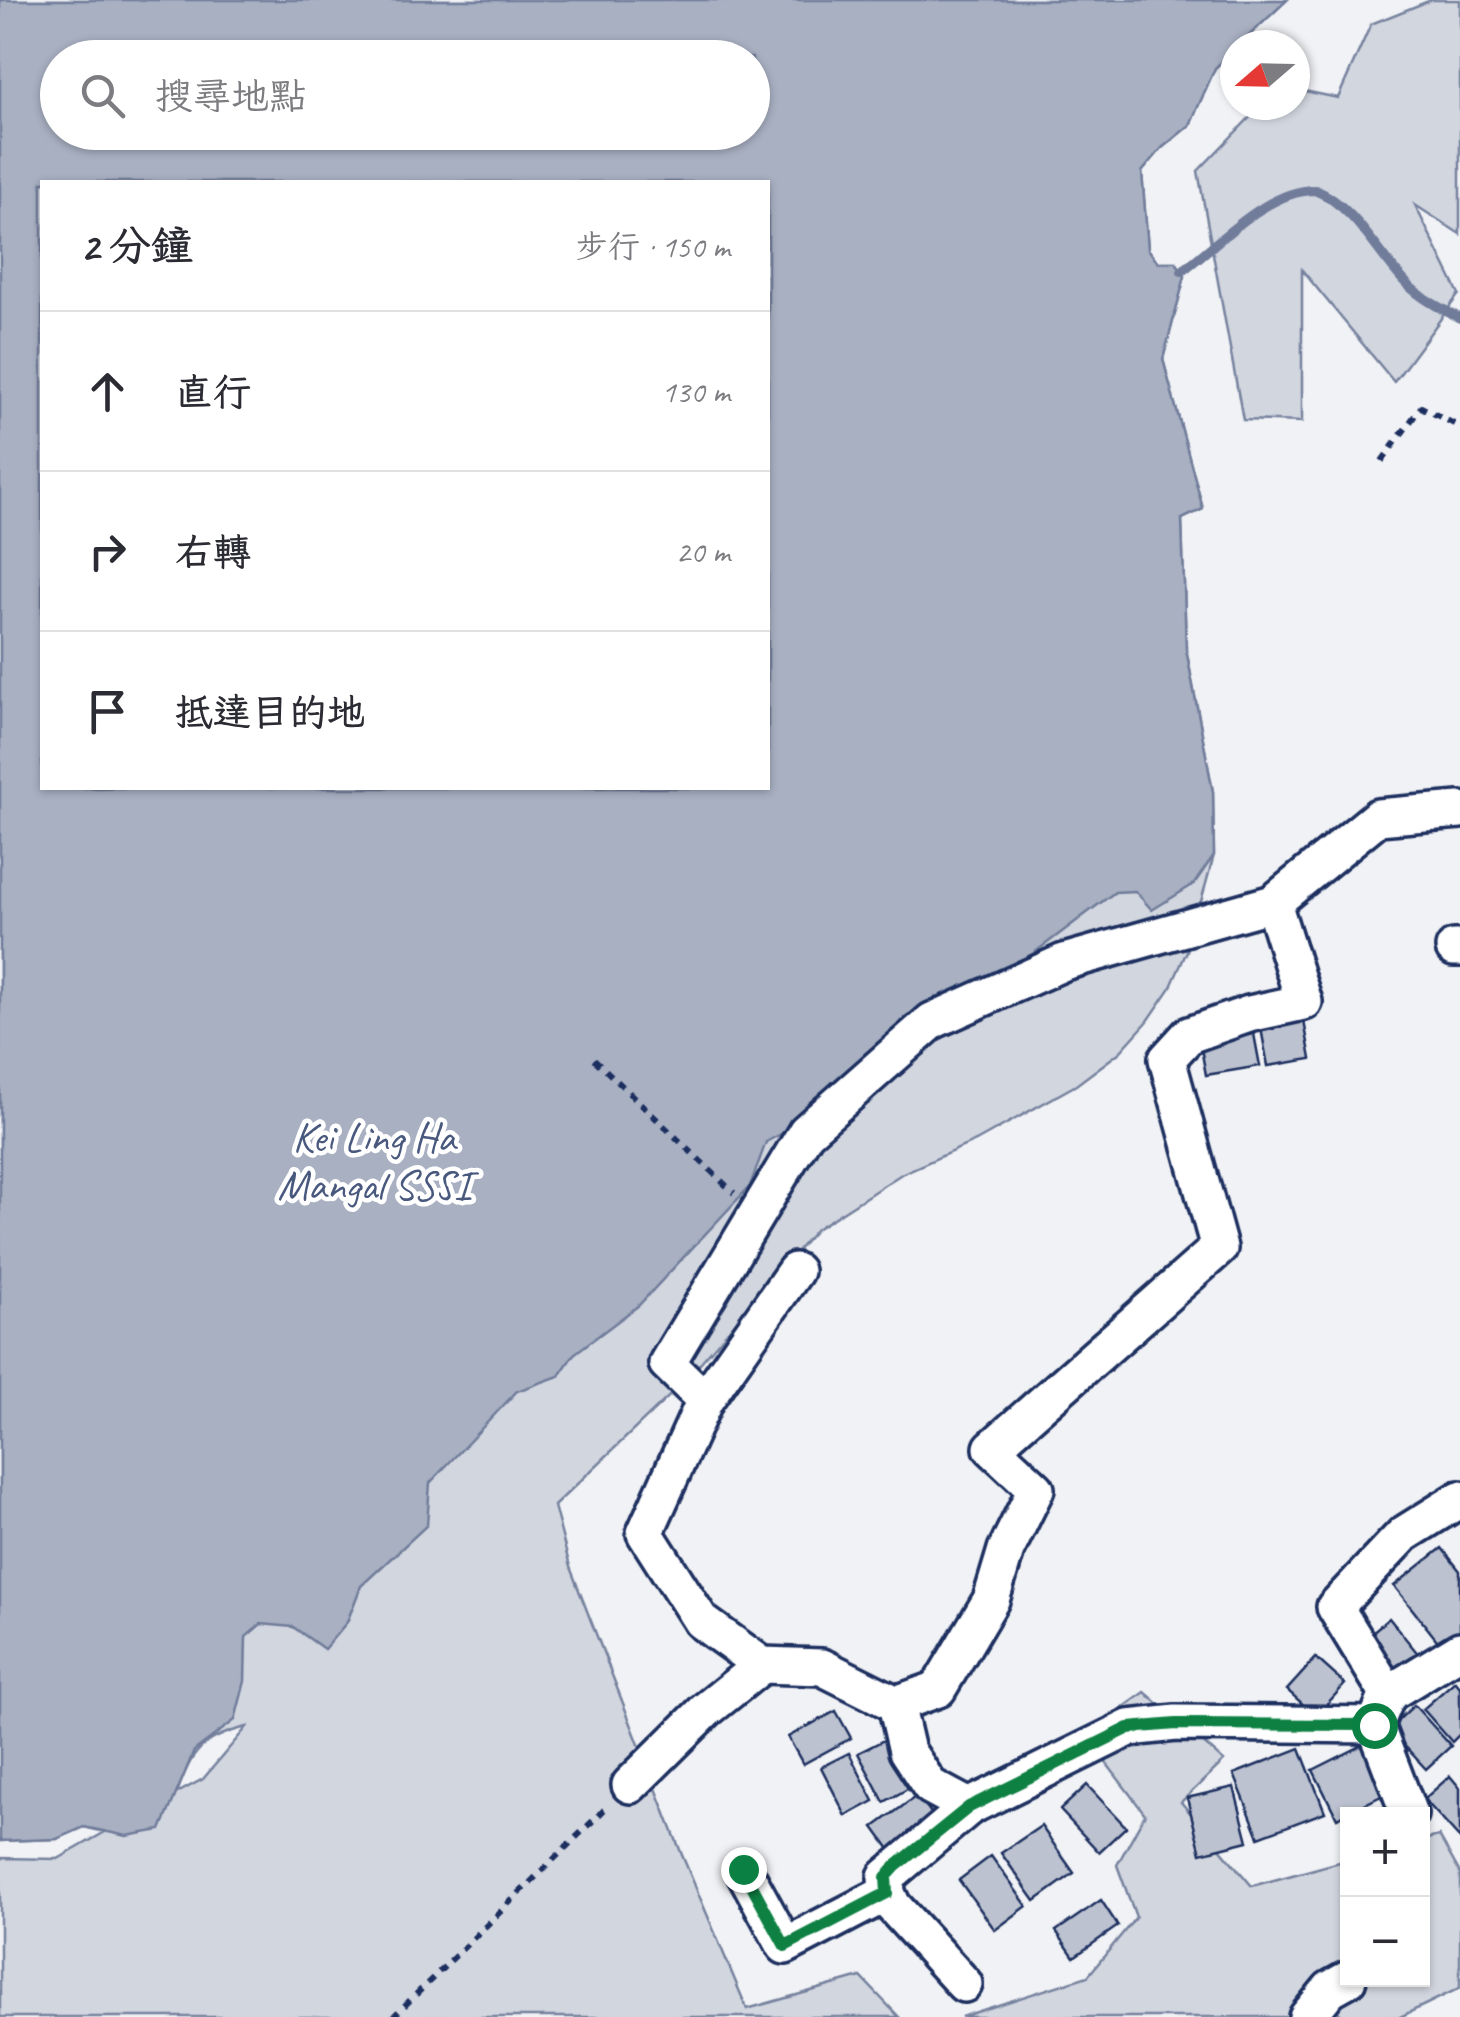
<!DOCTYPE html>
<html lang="zh-TW">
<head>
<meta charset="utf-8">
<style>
  :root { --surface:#fff; --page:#f2f2f3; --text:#2b2b33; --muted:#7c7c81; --line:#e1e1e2 }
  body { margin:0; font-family:Caveat,"LXGW WenKai TC",sans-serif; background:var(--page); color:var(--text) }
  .controls { position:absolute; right:30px; bottom:30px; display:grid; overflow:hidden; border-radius:0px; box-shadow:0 2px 8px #0004 }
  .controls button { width:90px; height:90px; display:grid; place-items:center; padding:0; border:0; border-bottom:2px solid var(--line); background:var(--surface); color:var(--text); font:50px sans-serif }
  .compass { position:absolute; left:1220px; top:30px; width:90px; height:90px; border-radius:50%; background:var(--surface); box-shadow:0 2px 8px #0004; rotate:250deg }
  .stop { position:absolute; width:30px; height:30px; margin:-22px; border:8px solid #0b8043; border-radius:50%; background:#fff }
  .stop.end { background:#0b8043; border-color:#fff; box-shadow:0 2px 10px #0008 }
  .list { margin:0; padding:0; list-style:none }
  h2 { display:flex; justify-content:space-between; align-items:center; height:130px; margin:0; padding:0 40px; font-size:42px }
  h2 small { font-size:32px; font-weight:400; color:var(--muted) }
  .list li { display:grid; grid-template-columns:65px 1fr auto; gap:30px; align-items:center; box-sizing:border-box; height:160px; padding:0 40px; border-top:2px solid var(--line) }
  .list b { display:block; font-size:38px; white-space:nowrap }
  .list em { font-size:32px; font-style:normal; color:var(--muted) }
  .icon { flex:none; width:55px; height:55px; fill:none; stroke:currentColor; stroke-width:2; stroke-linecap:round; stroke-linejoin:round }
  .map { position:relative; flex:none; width:1460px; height:2017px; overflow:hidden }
  .search { position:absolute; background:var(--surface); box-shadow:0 2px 8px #0004; left:40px; top:40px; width:730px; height:110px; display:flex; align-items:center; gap:25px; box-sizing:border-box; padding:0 35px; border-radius:55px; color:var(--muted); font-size:38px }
  .panel { position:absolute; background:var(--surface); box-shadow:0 2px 8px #0004; left:40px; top:180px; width:730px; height:610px; border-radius:0px }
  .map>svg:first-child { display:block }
  .green { fill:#d2d6df; stroke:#76829e; stroke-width:2.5; fill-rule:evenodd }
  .water { fill:#a8b0c2; stroke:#707c9a; stroke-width:2.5; fill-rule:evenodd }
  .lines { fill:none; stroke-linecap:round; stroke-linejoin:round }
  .stream { stroke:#707c9a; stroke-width:10 }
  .building { fill:#bcc2d0; stroke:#1b2f5e; stroke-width:2.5 }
  .minor-casing { stroke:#1b2f5e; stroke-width:42 }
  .path { stroke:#1b2f5e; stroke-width:6; stroke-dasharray:8 8; stroke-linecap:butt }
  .minor { stroke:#fff; stroke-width:35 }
  .route { stroke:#0b8043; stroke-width:12 }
  .labels { text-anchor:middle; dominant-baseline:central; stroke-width:9; stroke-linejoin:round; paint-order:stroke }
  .park-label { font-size:42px; fill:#49597e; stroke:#fff }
</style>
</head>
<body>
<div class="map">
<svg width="1460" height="2017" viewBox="0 0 1460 2017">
  <rect width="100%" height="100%" fill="#f1f2f5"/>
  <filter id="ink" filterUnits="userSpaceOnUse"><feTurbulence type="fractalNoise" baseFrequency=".01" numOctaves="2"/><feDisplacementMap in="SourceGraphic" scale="20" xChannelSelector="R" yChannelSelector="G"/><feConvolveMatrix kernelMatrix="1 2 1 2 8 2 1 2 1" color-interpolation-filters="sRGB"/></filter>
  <g filter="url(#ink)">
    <g class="green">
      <path d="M 0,0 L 1287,0 L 1239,45 L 1235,45 L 1235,49 L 1215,68 L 1190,125 L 1162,148 L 1142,172 L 1148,249 L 1158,262 L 1176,262 L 1185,276 L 1163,359 L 1203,509 L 1182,519 L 1186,648 L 1213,792 L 1214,855 L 1187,951 L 1170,989 L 1148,1021 L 1120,1052 L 1076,1085 L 976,1141 L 903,1173 L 816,1229 L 682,1384 L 554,1506 L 570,1567 L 682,1855 L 747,2009 L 861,1977 L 899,2017 L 0,2017 L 0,1858 L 58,1859 L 105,1832 L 84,1827 L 57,1839 L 0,1841 ZM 58,58 L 752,58 L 752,132 L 58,132 ZM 42,182 L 768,182 L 768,788 L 42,788 ZM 247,1727 L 203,1779 L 177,1793 C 192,1750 202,1738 247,1727 Z"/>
      <path d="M 1431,0 L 1460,0 L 1460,234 L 1415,205 L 1459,294 L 1394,382 L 1302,270 L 1302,422 L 1243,420 L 1198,171 L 1262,105 L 1295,105 L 1295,89 L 1338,98 L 1371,24 Z"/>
      <path d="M 1145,1692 L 1224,1761 L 1181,1802 L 1252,1886 L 1347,1860 L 1348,1980 L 1422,1980 L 1423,1840 L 1439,1836 L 1460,1873 L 1460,1988 L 1400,2017 L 1343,2017 L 1335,2008 L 1312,2017 L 961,2017 L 1088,1976 L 1136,1917 L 1117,1865 L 1145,1814 L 1085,1735 Z"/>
    </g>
    <path class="water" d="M 0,0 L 1287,0 L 1239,45 L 1235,45 L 1235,49 L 1215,68 L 1190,125 L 1162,148 L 1142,172 L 1148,249 L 1158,262 L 1176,262 L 1185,276 L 1163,359 L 1203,509 L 1182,519 L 1186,649 L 1213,792 L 1214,855 L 1194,884 L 1152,910 L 1135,891 L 1115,892 L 827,1109 L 766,1142 L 750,1186 L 639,1305 L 574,1354 L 559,1376 L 517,1391 L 430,1483 L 427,1525 L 361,1586 L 347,1622 L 324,1649 L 293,1627 L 261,1624 L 246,1637 L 245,1681 L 235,1720 L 194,1751 L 161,1830 L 127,1836 L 84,1827 L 57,1839 L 0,1841 ZM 58,58 L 752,58 L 752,132 L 58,132 ZM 42,182 L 768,182 L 768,788 L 42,788 Z"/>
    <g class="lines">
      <path class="stream" d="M 1182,271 C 1218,244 1267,190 1315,190 C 1355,206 1378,255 1407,284 C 1422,299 1441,309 1460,318"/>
    </g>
    <g class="building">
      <path d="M 1304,1021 L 1311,1059 L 1268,1066 L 1261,1028 Z"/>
      <path d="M 1254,1034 L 1260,1066 L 1206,1075 L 1200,1043 Z"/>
      <path d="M 1442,1548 L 1460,1571 L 1460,1636 L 1444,1649 L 1394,1586 Z"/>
      <path d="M 1389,1618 L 1424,1661 L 1400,1681 L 1365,1638 Z"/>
      <path d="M 1316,1658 L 1345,1684 L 1316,1716 L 1287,1690 Z"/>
      <path d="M 1455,1681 L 1460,1687 L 1460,1734 L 1452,1742 L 1423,1709 Z"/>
      <path d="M 1414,1705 L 1451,1746 L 1426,1769 L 1389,1729 Z"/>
      <path d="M 836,1711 L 851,1738 L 803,1764 L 788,1737 Z"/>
      <path d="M 886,1739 L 911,1787 L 884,1802 L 858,1753 Z"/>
      <path d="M 1369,1742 L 1393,1790 L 1337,1818 L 1313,1770 Z"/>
      <path d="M 1300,1748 L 1325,1812 L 1259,1837 L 1234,1774 Z"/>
      <path d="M 849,1753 L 874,1801 L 846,1816 L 821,1767 Z"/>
      <path d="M 1450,1776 L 1460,1788 L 1460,1839 L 1424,1799 Z"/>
      <path d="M 1087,1785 L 1126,1827 L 1099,1852 L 1060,1810 Z"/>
      <path d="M 1234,1787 L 1248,1841 L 1201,1853 L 1187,1798 Z"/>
      <path d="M 918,1795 L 936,1820 L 892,1852 L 874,1827 Z"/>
      <path d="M 1041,1826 L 1074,1873 L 1035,1901 L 1001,1853 Z"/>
      <path d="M 991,1856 L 1027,1906 L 995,1930 L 959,1880 Z"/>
      <path d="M 1101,1900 L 1118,1926 L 1074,1957 L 1056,1931 Z"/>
    </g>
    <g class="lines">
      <defs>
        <g id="minor">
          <path d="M 1454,948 L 1460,948"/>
          <path d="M 705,1400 L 795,1271"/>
          <path d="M 1388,1694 L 1460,1650"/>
          <path d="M 896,1704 L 938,1689 L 991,1600 L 1006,1550 L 1036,1489 L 992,1448 L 1219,1248 L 1167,1059 L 1189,1035 L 1249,1014 L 1304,1002 L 1273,903"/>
          <path d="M 1375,1725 L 1388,1694 L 1335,1607 L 1404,1534 L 1460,1499"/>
          <path d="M 630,1785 L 706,1710 L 762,1665"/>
          <path d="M 1409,1814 L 1375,1725 L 1176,1723 L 1129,1728 L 969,1807 L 930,1786 L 907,1751 L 896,1704 L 822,1667 L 762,1665 L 701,1621 L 645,1533 L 705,1400 L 667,1363 L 806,1132 L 932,1021 L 1064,962 L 1273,903 L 1378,817 L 1460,810"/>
          <path d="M 743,1869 L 785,1946 L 887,1893"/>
          <path d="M 964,1984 L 893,1906 L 887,1893 L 886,1877 L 969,1807"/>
          <path d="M 1307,2017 L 1330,1989 L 1348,1979"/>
        </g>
      </defs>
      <use href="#minor" class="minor-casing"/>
      <g class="path">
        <path d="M 1382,461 L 1421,407 L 1460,427"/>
        <path d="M 594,1059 L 734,1193"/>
        <path d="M 393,2017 L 607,1807"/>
      </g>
      <use href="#minor" class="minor"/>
    </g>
  </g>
  <g class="lines" filter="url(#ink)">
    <path class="route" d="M 743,1869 L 785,1946 L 887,1893 L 886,1877 L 896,1866 L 969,1807 L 1129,1728 L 1176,1724 L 1374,1725"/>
  </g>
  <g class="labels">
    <g class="park-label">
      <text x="374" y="1137">Kei Ling Ha<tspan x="374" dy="48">Mangal SSSI</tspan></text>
    </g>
  </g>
</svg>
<div class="controls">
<button>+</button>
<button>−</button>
</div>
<svg class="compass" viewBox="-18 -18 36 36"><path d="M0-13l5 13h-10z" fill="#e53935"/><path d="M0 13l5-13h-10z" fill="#7c7c81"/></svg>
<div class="stop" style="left:1374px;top:1725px"></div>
<div class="stop end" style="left:743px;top:1869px"></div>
<div class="search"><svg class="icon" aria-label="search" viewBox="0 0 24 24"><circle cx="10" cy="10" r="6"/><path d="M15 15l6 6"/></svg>搜尋地點</div>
<section class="panel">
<h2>2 分鐘<small>步行 · 150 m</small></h2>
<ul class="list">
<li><svg class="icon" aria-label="ahead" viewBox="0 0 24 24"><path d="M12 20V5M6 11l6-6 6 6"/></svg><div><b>直行</b></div><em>130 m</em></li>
<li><svg class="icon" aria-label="right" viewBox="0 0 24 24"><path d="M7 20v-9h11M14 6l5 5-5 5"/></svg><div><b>右轉</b></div><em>20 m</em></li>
<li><svg class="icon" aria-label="arrive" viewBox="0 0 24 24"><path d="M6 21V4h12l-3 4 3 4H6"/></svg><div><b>抵達目的地</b></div></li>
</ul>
</section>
</div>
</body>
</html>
